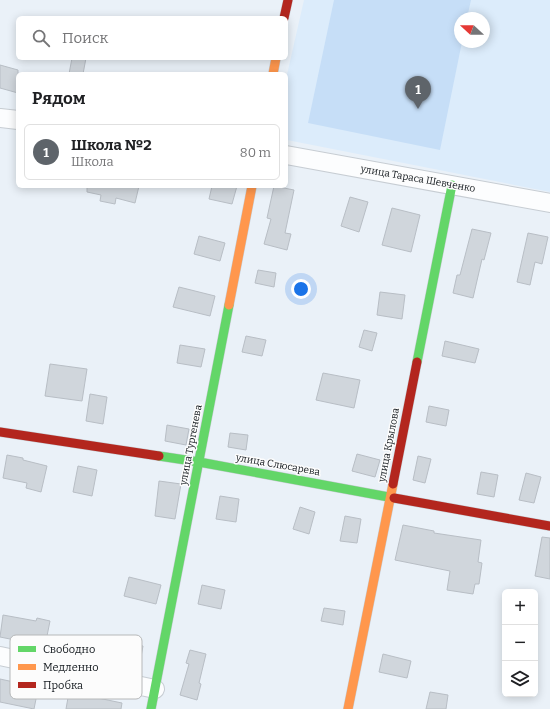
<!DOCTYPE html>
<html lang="ru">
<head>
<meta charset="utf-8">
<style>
  :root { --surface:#fff; --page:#f2f2f2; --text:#202124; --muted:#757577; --line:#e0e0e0; --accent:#5e646a }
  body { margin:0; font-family:Bitter,serif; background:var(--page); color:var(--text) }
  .controls { position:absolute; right:12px; bottom:12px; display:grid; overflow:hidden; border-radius:6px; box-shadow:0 2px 10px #0003 }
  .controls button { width:36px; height:36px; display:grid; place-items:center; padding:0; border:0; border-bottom:1px solid var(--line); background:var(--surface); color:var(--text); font:20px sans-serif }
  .compass { position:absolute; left:454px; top:12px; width:36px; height:36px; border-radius:50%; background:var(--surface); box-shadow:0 2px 10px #0003; rotate:291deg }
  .you { position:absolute; left:301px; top:289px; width:14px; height:14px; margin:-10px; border:3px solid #fff; border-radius:50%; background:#1a73e8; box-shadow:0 0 0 6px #1a73e833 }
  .badge { display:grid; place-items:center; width:26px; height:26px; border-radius:50%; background:var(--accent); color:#fff; font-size:13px; font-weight:700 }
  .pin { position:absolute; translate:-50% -33px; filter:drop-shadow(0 1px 2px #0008) }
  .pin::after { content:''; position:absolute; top:21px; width:14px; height:12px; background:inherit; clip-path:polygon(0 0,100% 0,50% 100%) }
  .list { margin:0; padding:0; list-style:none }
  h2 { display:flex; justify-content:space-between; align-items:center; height:52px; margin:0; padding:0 16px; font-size:17px }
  h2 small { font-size:13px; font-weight:400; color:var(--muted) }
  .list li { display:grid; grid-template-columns:26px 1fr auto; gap:12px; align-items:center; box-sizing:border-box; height:56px; margin:0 8px 8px; padding:0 8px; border:1px solid var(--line); border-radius:6px }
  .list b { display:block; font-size:15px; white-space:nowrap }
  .list p { margin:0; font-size:13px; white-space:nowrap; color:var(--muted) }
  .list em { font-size:13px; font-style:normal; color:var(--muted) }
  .icon { flex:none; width:22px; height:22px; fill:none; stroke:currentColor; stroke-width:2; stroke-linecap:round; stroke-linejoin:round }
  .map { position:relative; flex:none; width:550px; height:709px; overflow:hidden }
  .search { position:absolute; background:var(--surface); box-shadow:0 2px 10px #0003; left:16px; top:16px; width:272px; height:44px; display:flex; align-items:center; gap:10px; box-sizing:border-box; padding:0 14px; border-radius:6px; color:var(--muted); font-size:15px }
  .panel { position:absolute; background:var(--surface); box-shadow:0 2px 10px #0003; left:16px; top:72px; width:272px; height:116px; border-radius:6px }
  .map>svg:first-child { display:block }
  .built { fill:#dcecfb; fill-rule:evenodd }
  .green { fill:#c6def7 }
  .building { fill:#d0d6dc; stroke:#b8bec5 }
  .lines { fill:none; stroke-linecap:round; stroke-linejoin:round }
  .street-casing { stroke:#c7cdd3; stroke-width:20 }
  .fast-casing { stroke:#c7cdd3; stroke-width:10 }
  .slow-casing { stroke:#c7cdd3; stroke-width:10 }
  .jam-casing { stroke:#c7cdd3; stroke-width:10 }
  .street { stroke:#fcfdfe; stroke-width:18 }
  .fast { stroke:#63d668; stroke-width:9 }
  .slow { stroke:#ff974d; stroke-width:9 }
  .jam { stroke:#b3261e; stroke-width:9 }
  .labels { text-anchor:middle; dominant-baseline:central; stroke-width:3; stroke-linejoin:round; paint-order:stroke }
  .street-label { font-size:10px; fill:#12181d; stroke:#fcfcfc }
  .key { fill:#fcfcfc; stroke:#b6b8b9; stroke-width:1 }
  .key-label { font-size:11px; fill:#12181d }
</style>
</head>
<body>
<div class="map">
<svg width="550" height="709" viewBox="0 0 550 709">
  <rect width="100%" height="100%" fill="#eaf1f8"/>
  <path class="built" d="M 304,0 L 550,0 L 550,192 L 287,140 L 286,79 ZM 460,18 L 484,18 L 484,42 L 460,42 Z"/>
  <path class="green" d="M 334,0 L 471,0 L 467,18 L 460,18 L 460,42 L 462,42 L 440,150 L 308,123 Z"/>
  <g class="building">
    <path d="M 72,58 L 86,58 L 83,74 L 69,74 Z"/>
    <path d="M 0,65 L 18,70 L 18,93 L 0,88 Z"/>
    <path d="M 87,186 L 139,186 L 135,203 L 116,198 L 115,204 L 100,201 L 101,195 L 87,192 Z"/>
    <path d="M 212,186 L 237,186 L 232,204 L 209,199 Z"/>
    <path d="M 274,186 L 294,190 L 285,233 L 291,234 L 287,250 L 264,244 L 271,219 L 267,218 Z"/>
    <path d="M 350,197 L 368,202 L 359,232 L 341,226 Z"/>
    <path d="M 392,208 L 420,215 L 411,252 L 382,245 Z"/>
    <path d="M 472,229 L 491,233 L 484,260 L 482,259 L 473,298 L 453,293 L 457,275 L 460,275 Z"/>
    <path d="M 528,233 L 548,237 L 542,264 L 535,262 L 530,285 L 517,282 Z"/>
    <path d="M 199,236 L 225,243 L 220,261 L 194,254 Z"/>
    <path d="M 258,270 L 276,273 L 274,287 L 255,283 Z"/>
    <path d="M 179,287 L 215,296 L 210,316 L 173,307 Z"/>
    <path d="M 380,292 L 405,295 L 402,319 L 377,315 Z"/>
    <path d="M 364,330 L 377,333 L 372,351 L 359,347 Z"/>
    <path d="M 246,336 L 266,340 L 262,356 L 242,352 Z"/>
    <path d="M 445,341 L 479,349 L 475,363 L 442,356 Z"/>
    <path d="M 180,345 L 205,349 L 201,367 L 177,363 Z"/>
    <path d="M 50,364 L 87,369 L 82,401 L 45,396 Z"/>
    <path d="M 323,373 L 360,380 L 354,408 L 316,400 Z"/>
    <path d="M 90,394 L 107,397 L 103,424 L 86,421 Z"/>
    <path d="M 429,406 L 449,410 L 446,426 L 426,422 Z"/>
    <path d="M 167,425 L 189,429 L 186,445 L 165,441 Z"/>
    <path d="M 230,433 L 248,435 L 246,450 L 228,447 Z"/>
    <path d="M 357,454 L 380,460 L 375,477 L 352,471 Z"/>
    <path d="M 7,455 L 23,458 L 23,460 L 47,466 L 41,492 L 26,488 L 27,483 L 3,478 Z"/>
    <path d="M 418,456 L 431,459 L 425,483 L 413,480 Z"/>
    <path d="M 78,466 L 97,470 L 92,496 L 73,492 Z"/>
    <path d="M 481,472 L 498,475 L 494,497 L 477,494 Z"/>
    <path d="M 526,473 L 541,477 L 534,503 L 519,500 Z"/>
    <path d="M 159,481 L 181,484 L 175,519 L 155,516 Z"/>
    <path d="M 220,496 L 239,499 L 236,522 L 216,519 Z"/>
    <path d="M 300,507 L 315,512 L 309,534 L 293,529 Z"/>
    <path d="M 345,516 L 361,519 L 357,543 L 340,541 Z"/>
    <path d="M 403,525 L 434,531 L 434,533 L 481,540 L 478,562 L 482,563 L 479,584 L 475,584 L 473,594 L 447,590 L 450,571 L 395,560 Z"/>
    <path d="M 542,537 L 550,538 L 550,579 L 535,576 Z"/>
    <path d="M 129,577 L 161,585 L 156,604 L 124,596 Z"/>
    <path d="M 202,585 L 225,590 L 221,609 L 198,604 Z"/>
    <path d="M 324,608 L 345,611 L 343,625 L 321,621 Z"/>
    <path d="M 3,615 L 36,621 L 37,618 L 50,621 L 45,646 L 0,637 Z"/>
    <path d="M 127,643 L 143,646 L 138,673 L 121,670 Z"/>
    <path d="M 190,650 L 206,654 L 199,683 L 201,684 L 197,700 L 180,695 L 189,664 L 186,663 Z"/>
    <path d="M 383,654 L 411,661 L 407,678 L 379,672 Z"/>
    <path d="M 0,679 L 23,684 L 24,681 L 39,684 L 34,709 L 0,702 Z"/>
    <path d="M 69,692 L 122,703 L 121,709 L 66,709 Z"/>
    <path d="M 430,692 L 448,695 L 446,709 L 426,709 Z"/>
  </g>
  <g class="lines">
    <defs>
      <g id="street">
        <path d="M 0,118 L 18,120"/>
        <path d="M 286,155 L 550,203"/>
        <path d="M 0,656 L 155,689"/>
      </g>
      <g id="fast">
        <path d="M 417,362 L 452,185"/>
        <path d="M 159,456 L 199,462 L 394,498"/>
        <path d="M 151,709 L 229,305"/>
      </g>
      <g id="slow">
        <path d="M 273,74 L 276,58"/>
        <path d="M 229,305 L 252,186"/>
        <path d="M 348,709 L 393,484"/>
      </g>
      <g id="jam">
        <path d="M 284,18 L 288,0"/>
        <path d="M 0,432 L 159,456"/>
        <path d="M 393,484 L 417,362"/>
        <path d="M 394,498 L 550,526"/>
      </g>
    </defs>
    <use href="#street" class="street-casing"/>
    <use href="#fast" class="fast-casing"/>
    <use href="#slow" class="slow-casing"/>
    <use href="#jam" class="jam-casing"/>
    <use href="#street" class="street"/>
    <use href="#fast" class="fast"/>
    <use href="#slow" class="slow"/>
    <use href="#jam" class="jam"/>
  </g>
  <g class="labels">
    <g class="street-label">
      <text transform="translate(418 179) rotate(10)">улица Тараса Шевченко</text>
      <text transform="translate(191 445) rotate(-79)">улица Тургенева</text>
      <text transform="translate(389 445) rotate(-79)">улица Крылова</text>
      <text transform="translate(278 465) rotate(10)">улица Слюсарева</text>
    </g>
  </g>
  <rect x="10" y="635" width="132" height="64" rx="6" class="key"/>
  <rect x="18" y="646" width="18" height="6" fill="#63d668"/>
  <rect x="18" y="664" width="18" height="6" fill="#ff974d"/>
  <rect x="18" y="682" width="18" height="6" fill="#b3261e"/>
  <g class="key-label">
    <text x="43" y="653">Свободно</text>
    <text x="43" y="671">Медленно</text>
    <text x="43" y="689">Пробка</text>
  </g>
</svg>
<div class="controls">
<button>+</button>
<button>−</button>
<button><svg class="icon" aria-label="layers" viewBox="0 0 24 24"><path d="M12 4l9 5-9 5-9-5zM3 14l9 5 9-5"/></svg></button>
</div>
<svg class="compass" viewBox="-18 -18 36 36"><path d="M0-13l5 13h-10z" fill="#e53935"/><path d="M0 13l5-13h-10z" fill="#757577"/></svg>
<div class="you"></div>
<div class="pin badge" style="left:418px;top:109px">1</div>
<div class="search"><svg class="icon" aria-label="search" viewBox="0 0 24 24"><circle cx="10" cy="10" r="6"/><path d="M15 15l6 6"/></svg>Поиск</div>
<section class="panel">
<h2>Рядом<small></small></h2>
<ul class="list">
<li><span class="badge">1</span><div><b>Школа №2</b><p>Школа</p></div><em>80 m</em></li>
</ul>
</section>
</div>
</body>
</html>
